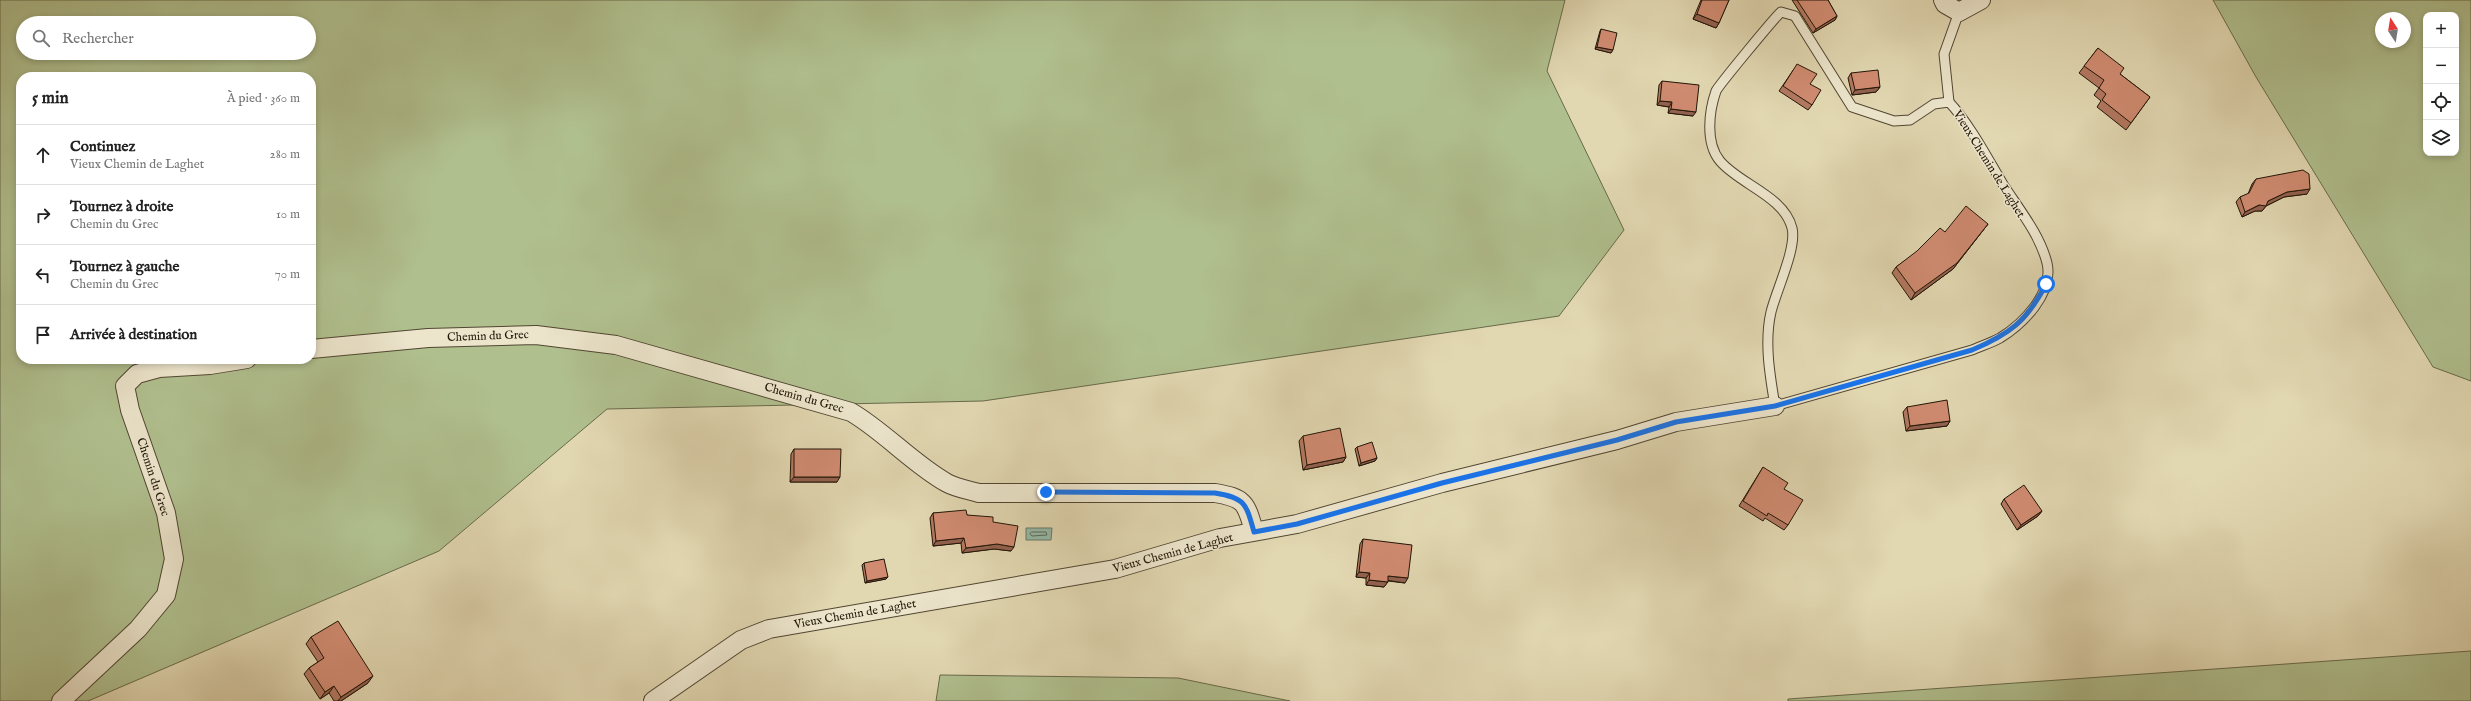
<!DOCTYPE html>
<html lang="fr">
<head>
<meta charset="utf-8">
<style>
  :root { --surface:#fff; --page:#f6f6f6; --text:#222; --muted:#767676; --line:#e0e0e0 }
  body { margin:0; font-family:"IM FELL English",serif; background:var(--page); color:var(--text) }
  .controls { position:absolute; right:12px; top:12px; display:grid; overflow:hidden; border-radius:8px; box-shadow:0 2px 6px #0003 }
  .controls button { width:36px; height:36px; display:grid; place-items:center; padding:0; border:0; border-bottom:1px solid var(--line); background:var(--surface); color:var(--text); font:20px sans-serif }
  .compass { position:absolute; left:2375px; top:12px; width:36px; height:36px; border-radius:50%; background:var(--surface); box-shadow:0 2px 6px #0003; rotate:348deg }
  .stop { position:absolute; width:12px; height:12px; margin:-9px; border:3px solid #1a73e8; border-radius:50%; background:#fff }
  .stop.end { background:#1a73e8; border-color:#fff; box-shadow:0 1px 4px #0008 }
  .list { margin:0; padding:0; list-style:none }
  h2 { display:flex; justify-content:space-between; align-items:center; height:52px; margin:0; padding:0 16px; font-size:17px }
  h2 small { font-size:13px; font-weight:400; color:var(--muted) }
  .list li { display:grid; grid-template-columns:26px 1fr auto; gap:12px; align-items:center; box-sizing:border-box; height:60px; padding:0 16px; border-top:1px solid var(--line) }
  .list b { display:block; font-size:15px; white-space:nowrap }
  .list p { margin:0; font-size:13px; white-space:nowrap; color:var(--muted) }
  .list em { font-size:13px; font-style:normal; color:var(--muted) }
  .icon { flex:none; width:22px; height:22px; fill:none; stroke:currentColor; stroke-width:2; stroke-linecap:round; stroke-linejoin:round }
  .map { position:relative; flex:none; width:2471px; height:701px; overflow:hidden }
  .search { position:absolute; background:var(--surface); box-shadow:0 2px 6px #0003; left:16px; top:16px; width:300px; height:44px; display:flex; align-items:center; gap:10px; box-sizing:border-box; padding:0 14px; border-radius:22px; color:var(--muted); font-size:15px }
  .panel { position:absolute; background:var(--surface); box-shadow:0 2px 6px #0003; left:16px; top:72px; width:300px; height:292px; border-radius:16px }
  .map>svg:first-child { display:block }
  .green { fill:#b0bf8e; stroke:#686a4a; fill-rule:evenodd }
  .water { fill:#95baa9; stroke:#677868 }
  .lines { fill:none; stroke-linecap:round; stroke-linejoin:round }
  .shore { stroke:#5b6858; stroke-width:1 }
  .lane-casing { stroke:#514631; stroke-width:11 }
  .street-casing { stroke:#514631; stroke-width:20 }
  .lane { stroke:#ece5cc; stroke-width:9 }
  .street { stroke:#ece5cc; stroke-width:18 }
  .wall { fill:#b37861; stroke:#211506 }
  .shaded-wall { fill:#92614f; stroke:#211506 }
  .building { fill:#d08b71; stroke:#211506 }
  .route { stroke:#1a73e8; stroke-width:5 }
  .labels { text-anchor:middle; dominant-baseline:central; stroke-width:3; stroke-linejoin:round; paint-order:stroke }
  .street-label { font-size:12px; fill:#211506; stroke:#ece5cc }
</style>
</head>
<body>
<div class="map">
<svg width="2471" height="701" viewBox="0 0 2471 701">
  <rect width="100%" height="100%" fill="#e1d7b1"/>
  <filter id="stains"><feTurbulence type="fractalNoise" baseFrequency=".005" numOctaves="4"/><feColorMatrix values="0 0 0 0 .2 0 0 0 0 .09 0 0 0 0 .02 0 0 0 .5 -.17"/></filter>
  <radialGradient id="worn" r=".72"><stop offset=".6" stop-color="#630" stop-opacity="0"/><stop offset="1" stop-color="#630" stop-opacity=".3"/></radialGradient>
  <g class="green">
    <path d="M 0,0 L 1565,0 L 1547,71 L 1624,230 L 1559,316 L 983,401 L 607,409 L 439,551 L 88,701 L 0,701 ZM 23,23 L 309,23 L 309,53 L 23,53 ZM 21,77 L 311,77 L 311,359 L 21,359 Z"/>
    <path d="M 2213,0 L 2471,0 L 2471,381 L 2433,367 L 2256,77 ZM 2426,15 L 2456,15 L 2456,153 L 2426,153 ZM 2381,18 L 2405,18 L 2405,42 L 2381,42 Z"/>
    <path d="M 2471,651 L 2471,701 L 1788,701 L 1788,699 Z"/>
    <path d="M 940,675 L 1178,678 L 1290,701 L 936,701 Z"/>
  </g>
  <path class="water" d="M 1026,528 L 1052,528 L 1051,540 L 1026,540 Z"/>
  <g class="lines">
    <path class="shore" d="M 1032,532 L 1046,532 L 1047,535 L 1032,536 L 1030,534 Z"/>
    <defs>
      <g id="lane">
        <path d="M 1781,12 L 1795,16 L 1852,107 L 1894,121 L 1910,120 L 1934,104 L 1949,102 C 1969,123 1989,161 2004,186 C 2019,209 2040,235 2047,263 C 2054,293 2023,324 2000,338 C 1991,343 1981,346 1972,350 L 1775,406 C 1770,376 1764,342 1771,312 C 1776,291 1797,248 1792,228 C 1784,196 1739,184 1720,161 C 1705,143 1709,111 1716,91 C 1719,85 1775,17 1781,12 Z"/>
        <path d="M 1949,102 L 1944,54 L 1959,12"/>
      </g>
      <g id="street">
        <path d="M 1943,0 L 1945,4 L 1959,12 L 1981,0"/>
        <path d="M 311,349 L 428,338 L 536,335 L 616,345 L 851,412 C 885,432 913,464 947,483 C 956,488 968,490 979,493 L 1215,493 C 1245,498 1246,503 1254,531"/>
        <path d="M 61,701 L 138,629 L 166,595 L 174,559 L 166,513 L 130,410 L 125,386 L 137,374 L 159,368 L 210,365 L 247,359"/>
        <path d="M 653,701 L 741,640 L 769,629 L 1115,569 L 1220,538 L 1297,524 L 1442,483 L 1617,440 L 1676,422 L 1775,406"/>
      </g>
    </defs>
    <use href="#lane" class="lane-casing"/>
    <use href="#street" class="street-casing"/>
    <use href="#lane" class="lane"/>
    <use href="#street" class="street"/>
  </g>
  <g class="wall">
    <path d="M 1701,0 L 1729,0 L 1719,23 L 1716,28 L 1693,19 Z"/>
    <path d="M 1792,0 L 1828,0 L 1837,16 L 1835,20 L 1813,33 Z"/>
    <path d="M 1601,29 L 1611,53 L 1595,49 L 1600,31 Z"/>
    <path d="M 2098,48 L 2120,74 L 2150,97 L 2126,130 L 2097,107 L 2101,101 L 2094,95 L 2099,88 L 2079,73 Z"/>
    <path d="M 1794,69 L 1810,84 L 1812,105 L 1808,110 L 1779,91 Z"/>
    <path d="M 1851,73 L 1880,87 L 1876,92 L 1852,95 L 1848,78 Z"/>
    <path d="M 1662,81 L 1693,116 L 1668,113 L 1669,107 L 1657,105 L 1659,85 Z"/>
    <path d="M 2256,179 L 2307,194 L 2284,197 L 2266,206 L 2262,211 L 2255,211 L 2242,217 L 2236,202 L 2240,197 L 2248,194 L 2252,184 Z"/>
    <path d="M 1988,224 L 1953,269 L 1911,300 L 1892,273 L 1896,267 L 1945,232 Z"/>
    <path d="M 1907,407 L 1950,421 L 1947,426 L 1906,431 L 1903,412 Z"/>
    <path d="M 1303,436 L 1346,457 L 1343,462 L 1303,470 L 1299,441 Z"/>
    <path d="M 1357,447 L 1377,458 L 1375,461 L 1359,466 L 1355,449 Z"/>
    <path d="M 794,449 L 837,482 L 790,482 L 791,454 Z"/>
    <path d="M 1763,467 L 1784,489 L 1788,525 L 1784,530 L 1765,518 L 1763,521 L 1739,506 Z"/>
    <path d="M 2004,499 L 2042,511 L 2038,516 L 2017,530 L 2001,504 Z"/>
    <path d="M 933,513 L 967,515 L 993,522 L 1011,551 L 994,549 L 962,553 L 961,543 L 933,546 L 930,518 Z"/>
    <path d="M 1363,539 L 1405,583 L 1388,581 L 1384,587 L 1366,585 L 1366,578 L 1356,577 L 1360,544 Z"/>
    <path d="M 864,563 L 886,579 L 865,583 L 862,565 Z"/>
    <path d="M 311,637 L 368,683 L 341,701 L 334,701 L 329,693 L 320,699 L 304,674 L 309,668 L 318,662 L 306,644 Z"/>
  </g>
  <g class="shaded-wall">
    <path d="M 1697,14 L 1719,23 L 1716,28 L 1693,19 Z"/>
    <path d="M 1837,16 L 1835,20 L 1813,33 L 1816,29 Z"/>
    <path d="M 1597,47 L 1613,50 L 1611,53 L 1595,49 Z"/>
    <path d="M 1880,87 L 1876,92 L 1852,95 L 1855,90 Z"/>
    <path d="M 1660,101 L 1672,102 L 1669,107 L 1657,105 Z"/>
    <path d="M 1671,109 L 1696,112 L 1693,116 L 1668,113 Z"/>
    <path d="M 2310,189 L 2307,194 L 2284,197 L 2266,206 L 2262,211 L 2255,211 L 2242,217 L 2245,212 L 2287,192 Z"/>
    <path d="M 1988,224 L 1953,269 L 1911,300 L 1915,293 Z"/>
    <path d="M 1950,421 L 1947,426 L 1906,431 L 1910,426 Z"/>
    <path d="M 1346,457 L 1343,462 L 1303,470 L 1307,465 Z"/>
    <path d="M 1377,458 L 1375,461 L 1359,466 L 1361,463 Z"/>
    <path d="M 794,477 L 840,477 L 837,482 L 790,482 Z"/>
    <path d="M 2042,511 L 2038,516 L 2017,530 L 2021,525 Z"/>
    <path d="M 964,538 L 961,543 L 933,546 L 936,541 Z"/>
    <path d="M 997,544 L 1014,547 L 1011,551 L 994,549 L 962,553 L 966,548 Z"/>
    <path d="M 1359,572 L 1370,573 L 1366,578 L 1356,577 Z"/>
    <path d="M 1388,576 L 1408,578 L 1405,583 L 1385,580 Z"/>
    <path d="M 888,577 L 886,579 L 865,583 L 867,581 Z"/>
    <path d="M 1369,580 L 1388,582 L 1384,587 L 1366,585 Z"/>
    <path d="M 373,676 L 368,683 L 341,701 L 338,701 L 341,697 Z"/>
    <path d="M 334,686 L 329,693 L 320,699 L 325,692 Z"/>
  </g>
  <g class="building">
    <path d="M 1702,0 L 1729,0 L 1719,23 L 1697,14 Z"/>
    <path d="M 1797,0 L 1828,0 L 1837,16 L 1816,29 Z"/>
    <path d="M 1601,29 L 1617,33 L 1613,50 L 1597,47 Z"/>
    <path d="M 2098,48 L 2124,68 L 2120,74 L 2150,97 L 2131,123 L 2102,100 L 2106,94 L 2099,88 L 2104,80 L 2084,66 Z"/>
    <path d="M 1797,64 L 1817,74 L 1810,84 L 1821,90 L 1812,105 L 1783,86 Z"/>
    <path d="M 1878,70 L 1880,87 L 1855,90 L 1851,73 Z"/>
    <path d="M 1662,81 L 1699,85 L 1696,112 L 1671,109 L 1672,102 L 1660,101 Z"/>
    <path d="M 2303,170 L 2309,174 L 2310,189 L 2287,192 L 2268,201 L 2266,206 L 2259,205 L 2245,212 L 2240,197 L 2249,193 L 2256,179 Z"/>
    <path d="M 1966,206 L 1988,224 L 1957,263 L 1915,293 L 1896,267 L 1917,251 L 1940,228 L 1945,232 Z"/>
    <path d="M 1947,400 L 1950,421 L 1910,426 L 1907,407 Z"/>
    <path d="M 1340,428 L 1346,457 L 1307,465 L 1303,436 Z"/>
    <path d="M 1372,442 L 1377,458 L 1361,463 L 1357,447 Z"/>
    <path d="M 794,449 L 841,449 L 840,477 L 794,477 Z"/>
    <path d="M 1763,467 L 1788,483 L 1784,489 L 1803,500 L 1788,525 L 1768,513 L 1767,516 L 1743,501 Z"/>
    <path d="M 2024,485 L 2042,511 L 2021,525 L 2004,499 Z"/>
    <path d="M 966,510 L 967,515 L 993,517 L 993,522 L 1018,526 L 1014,547 L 997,544 L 966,548 L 964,538 L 936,541 L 933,513 Z"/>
    <path d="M 1363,539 L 1412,545 L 1408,578 L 1388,576 L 1388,582 L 1369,580 L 1370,573 L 1359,572 Z"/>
    <path d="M 884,559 L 888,577 L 867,581 L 864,563 Z"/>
    <path d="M 338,621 L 373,676 L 341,697 L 334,686 L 325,692 L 309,668 L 324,658 L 311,637 Z"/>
  </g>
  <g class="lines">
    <path class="route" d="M 1046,492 L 1215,493 C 1245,498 1246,503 1254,532 L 1297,524 L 1442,483 L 1617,440 L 1676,422 L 1775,406 L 1972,350 C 2010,334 2027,321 2046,284"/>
  </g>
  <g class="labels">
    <g class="street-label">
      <text transform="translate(1989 164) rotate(58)">Vieux Chemin de Laghet</text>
      <text transform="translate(488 336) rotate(-2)">Chemin du Grec</text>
      <text transform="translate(804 398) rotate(16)">Chemin du Grec</text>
      <text transform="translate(153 477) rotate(72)">Chemin du Grec</text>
      <text transform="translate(1173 553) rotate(-15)">Vieux Chemin de Laghet</text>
      <text transform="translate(855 614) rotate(-10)">Vieux Chemin de Laghet</text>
    </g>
  </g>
  <rect width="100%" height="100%" filter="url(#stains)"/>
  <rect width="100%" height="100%" fill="url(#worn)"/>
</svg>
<div class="controls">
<button>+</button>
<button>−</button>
<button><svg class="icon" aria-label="locate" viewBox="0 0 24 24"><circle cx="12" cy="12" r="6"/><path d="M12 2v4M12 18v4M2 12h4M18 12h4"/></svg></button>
<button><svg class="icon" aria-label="layers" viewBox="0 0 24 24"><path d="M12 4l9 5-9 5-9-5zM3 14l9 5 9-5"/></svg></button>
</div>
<svg class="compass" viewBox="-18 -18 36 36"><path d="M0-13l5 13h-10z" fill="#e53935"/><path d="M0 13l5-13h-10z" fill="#767676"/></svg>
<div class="stop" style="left:2046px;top:284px"></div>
<div class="stop end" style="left:1046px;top:492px"></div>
<div class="search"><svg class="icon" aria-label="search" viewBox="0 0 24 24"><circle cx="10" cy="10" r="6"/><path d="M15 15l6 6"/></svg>Rechercher</div>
<section class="panel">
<h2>5 min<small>À pied · 360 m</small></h2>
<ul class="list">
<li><svg class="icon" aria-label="ahead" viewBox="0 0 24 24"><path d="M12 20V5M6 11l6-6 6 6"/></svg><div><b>Continuez</b><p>Vieux Chemin de Laghet</p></div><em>280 m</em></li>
<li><svg class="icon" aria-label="right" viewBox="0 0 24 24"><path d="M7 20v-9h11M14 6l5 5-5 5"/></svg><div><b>Tournez à droite</b><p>Chemin du Grec</p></div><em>10 m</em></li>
<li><svg class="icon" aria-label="left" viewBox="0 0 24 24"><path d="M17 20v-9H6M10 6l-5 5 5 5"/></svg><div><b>Tournez à gauche</b><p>Chemin du Grec</p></div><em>70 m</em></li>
<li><svg class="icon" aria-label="arrive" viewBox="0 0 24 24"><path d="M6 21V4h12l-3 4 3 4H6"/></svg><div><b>Arrivée à destination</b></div></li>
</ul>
</section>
</div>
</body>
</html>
